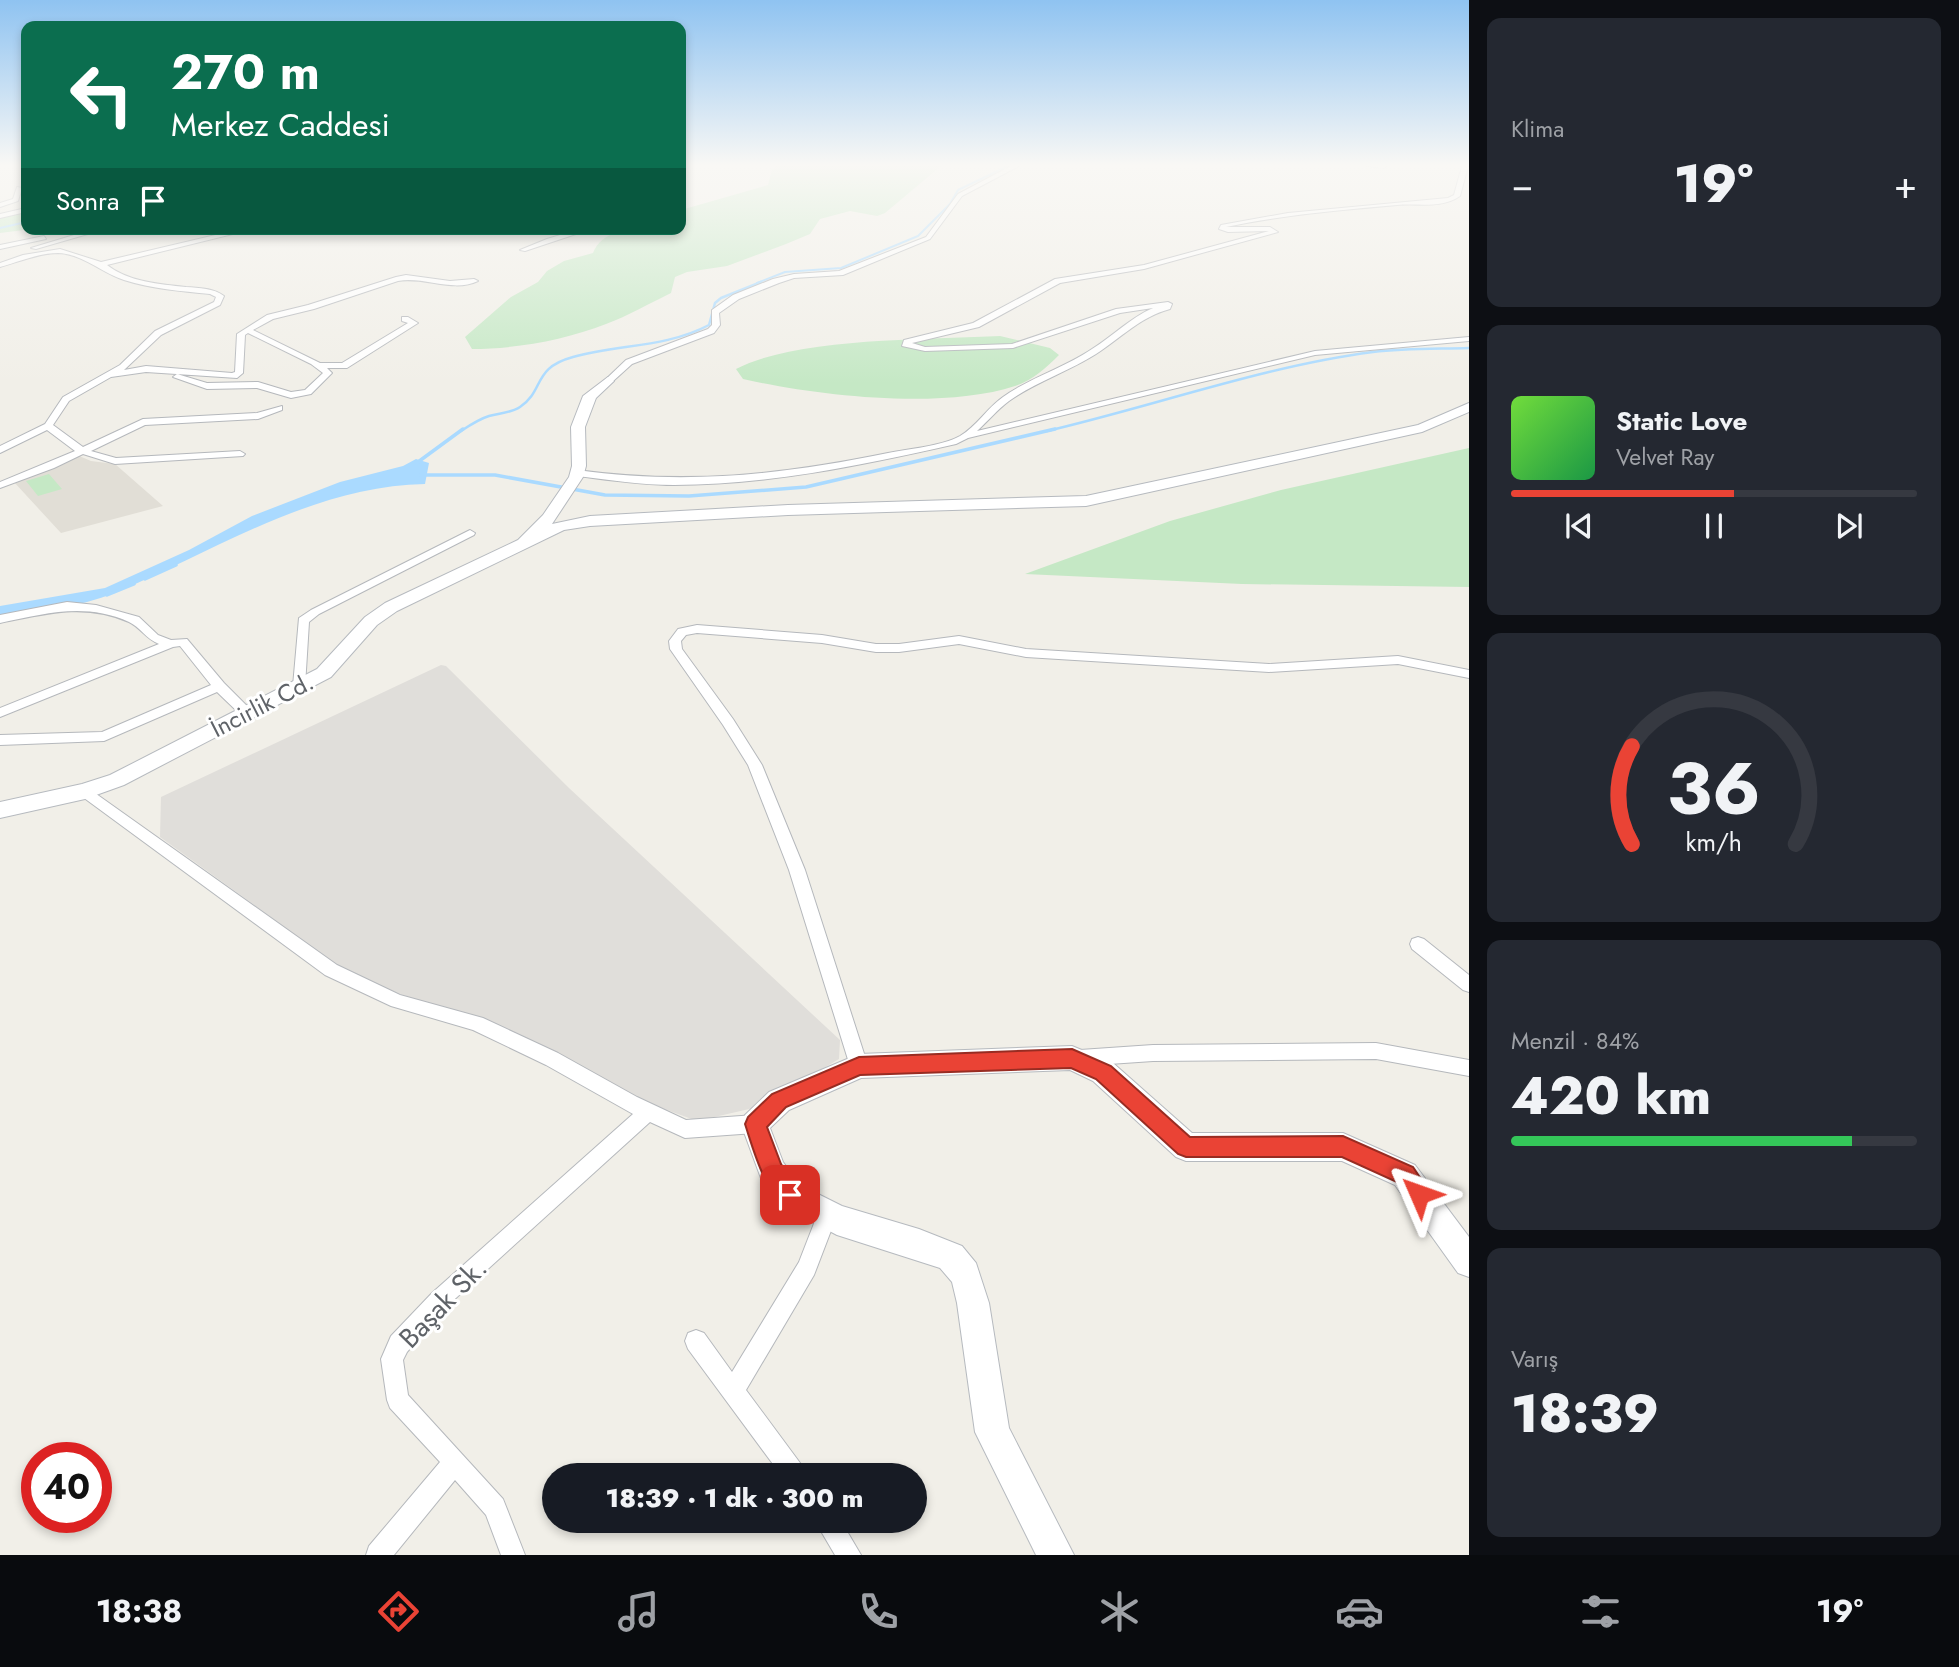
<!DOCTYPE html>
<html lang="tr">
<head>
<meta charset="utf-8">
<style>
	body { margin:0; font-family:Jost,sans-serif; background:#242831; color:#f1f3f6; height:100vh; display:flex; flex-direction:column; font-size:26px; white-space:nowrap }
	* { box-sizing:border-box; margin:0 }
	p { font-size:23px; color:#9ea1a6 }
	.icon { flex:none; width:38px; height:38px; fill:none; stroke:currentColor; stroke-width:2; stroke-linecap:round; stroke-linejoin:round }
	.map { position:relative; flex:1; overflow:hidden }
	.details { display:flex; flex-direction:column; gap:18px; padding:18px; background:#0d0f14; width:490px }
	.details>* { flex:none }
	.guide { position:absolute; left:21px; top:21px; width:665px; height:214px; border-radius:14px; box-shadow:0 4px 10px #0003; background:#0b6e4f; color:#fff; overflow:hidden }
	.speed { position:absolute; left:21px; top:1442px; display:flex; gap:14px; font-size:35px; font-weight:700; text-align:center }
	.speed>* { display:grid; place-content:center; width:91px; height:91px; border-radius:50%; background:#171b24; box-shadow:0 4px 10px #0003; line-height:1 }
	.speed .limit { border:10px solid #d22; background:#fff; color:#111 }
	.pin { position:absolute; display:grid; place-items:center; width:60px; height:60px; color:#fff; margin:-30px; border-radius:14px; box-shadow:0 4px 10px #0006 }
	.me { position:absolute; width:77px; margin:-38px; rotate:313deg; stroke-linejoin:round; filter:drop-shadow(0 0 5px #0008) }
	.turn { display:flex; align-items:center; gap:24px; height:147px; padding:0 35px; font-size:32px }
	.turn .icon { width:91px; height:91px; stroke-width:2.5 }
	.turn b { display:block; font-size:49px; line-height:60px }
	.then { display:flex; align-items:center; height:66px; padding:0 35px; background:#0003; gap:14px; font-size:26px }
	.big { font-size:52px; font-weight:800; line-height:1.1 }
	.details .widget { flex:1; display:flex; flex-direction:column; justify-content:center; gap:10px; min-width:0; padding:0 24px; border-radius:14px; background:#242831 }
	.details .dial { align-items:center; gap:0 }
	.dial svg { height:182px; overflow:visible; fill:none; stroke:#363941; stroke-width:7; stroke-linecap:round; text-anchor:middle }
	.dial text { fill:#f1f3f6; stroke:none }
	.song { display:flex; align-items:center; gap:21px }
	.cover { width:84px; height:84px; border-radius:10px; background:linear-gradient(135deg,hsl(100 70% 55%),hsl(140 70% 35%)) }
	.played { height:7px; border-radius:4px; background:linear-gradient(90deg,#ea4335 55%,#363941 55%) }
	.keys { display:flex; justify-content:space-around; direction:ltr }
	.heat { display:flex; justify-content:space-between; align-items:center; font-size:38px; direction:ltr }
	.charge { height:10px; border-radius:5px; background:linear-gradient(90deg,#34c759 84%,#363941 0) }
	.trip { position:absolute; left:542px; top:1463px; width:385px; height:70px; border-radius:35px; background:#171b24; box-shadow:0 4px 10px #0003; font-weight:800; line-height:70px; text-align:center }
	.dock { display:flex; height:112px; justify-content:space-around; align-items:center; background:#090b0e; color:#9ea1a6 }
	.dock .icon { width:49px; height:49px }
	.dock .selected { color:#ea4335 }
	.dock b { font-size:32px; color:#f1f3f6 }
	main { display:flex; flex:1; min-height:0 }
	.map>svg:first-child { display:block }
	.industrial { fill:#e0deda }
	.education { fill:#e1ded6 }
	.green { fill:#c5e8c5 }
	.water { fill:#aadaff }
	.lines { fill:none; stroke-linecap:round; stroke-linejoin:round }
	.stream-far2 { stroke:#aadaff; stroke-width:2 }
	.stream-far1 { stroke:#aadaff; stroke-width:2.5 }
	.stream { stroke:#aadaff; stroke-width:3.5 }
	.street-casing { stroke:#b5b8bc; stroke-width:2 }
	.secondary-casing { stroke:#b6babf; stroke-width:2 }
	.street { fill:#fff; fill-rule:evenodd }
	.secondary { fill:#fff; fill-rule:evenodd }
	.route { fill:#ea4335; stroke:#982c22; stroke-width:2 }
	.labels { text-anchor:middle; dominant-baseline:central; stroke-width:6; stroke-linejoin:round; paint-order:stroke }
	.street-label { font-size:24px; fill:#5f6368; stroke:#fff }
	.near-street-label { font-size:28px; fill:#5f6368; stroke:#fff }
</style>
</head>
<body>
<main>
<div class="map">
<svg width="1469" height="1555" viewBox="0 0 1469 1555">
	<rect width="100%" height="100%" fill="#f1efe8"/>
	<path class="industrial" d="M441,665l5,1 123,122 271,252 -1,19 -81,48 -61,14 -49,-18 -213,-96 -84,-32 -191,-138 1,-40z"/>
	<path class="education" d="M77,455l14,6 24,3 48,42 -102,27 -47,-51z"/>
	<path class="green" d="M776,166h165l-56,47 -8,3 -27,-5 -30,8 -10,15 -24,10 -59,22 -40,6 -12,5 -4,16c-21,10 -43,23 -65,31 -41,16 -90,25 -134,25l-7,-12 46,-40 27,-15 9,-11 17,-10 29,-8c12,-31 61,-24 88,-24v-19l87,-25 4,-16z
		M26,207v22h6l-32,4v-18z
		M1000,336l50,12 9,7c-12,12 -27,26 -44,31 -73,24 -197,10 -272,-7l-7,-10c62,-32 192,-29 264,-33z
		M1469,448v139l-227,-3 -217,-10 145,-53 111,-31z
		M49,474l13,15 -24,7 -12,-15z"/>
	<path class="water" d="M416,459l13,4 -4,21c-112,2 -210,67 -310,109 -36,14 -78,19 -115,26v-13l105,-18 84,-38 63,-34 88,-34 63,-16z"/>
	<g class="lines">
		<path class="stream-far2" d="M0,228l26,-6
			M757,283l28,-11 56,-4 77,-32 32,-32 8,-14 50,-24"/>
		<path class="stream-far1" d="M461,431c9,-6 18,-12 28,-15 11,-3 22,-3 31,-9 25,-17 12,-39 53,-50 46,-13 92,-9 136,-32l6,-22 6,-5 40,-16
			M1047,431c107,-25 218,-65 326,-79 32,-4 64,-3 96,-4"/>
		<path class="stream" d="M418,462l45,-33
			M421,475h74l110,20 84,1 117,-9 249,-58
			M145,579l31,-14
			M107,595l27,-11"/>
		<g class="street-casing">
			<path id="street" d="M1011,166h8l-57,30 -32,43 -87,36 -49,3 -15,5 -40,16 -20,14 1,12 -6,8 -82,31 -21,19 -7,-2 22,-21 82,-31 4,-4v-15l21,-15 40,-16 21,-5 45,-3 87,-34 32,-43z
				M1366,166h21l-3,2z
				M1462,166h6l-8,30c-18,13 -42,7 -63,9 -57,5 -115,10 -171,22h44l8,5 -134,37 -84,14 -81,44 -67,16 13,4 87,-3 104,-35 52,-7 4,2 -2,5c-30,8 -49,29 -74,45 -28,18 -61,28 -87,47 -12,9 -21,20 -32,30l338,-80 154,-14v4l-154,14 -347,83 -12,6c-93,21 -187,41 -282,41 -33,0 -65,-5 -97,-9l-5,-3 5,-3c110,15 203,5 311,-17 20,-4 54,-7 72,-17 17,-10 27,-28 43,-39 28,-20 61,-29 89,-48 21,-13 38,-31 61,-41l-33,5 -107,35 -88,3 -23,-5 2,-6 69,-17 82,-44 89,-14 125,-34 -41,1 -9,-3 2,-4 67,-12 160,-15 6,-3z
				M17,187l5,1 -4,13 -18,6v-4l13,-4z
				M26,208v4l-26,6v-4z
				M94,229h11l-69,20 -5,-1z
				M241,229h12l-146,36c22,17 52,19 79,22 14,1 27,1 38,9l-4,9 -59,30 -37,35 22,-4 86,7 3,-1 2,-38 30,-19 41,-10 88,-28 10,-2 44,6 24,-2 4,2c-25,12 -54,-5 -80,0l-84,28 -41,10 -20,11 67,33h22l66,-40 -6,-2v-4h6l10,6 -71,45h-20l5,5 -21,21 -20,4 -34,-10 -50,1 -34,-12 4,-3 30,9 51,-1 33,10 14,-2 18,-17 -12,-9 -63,-31 -3,2 -2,38 -6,5 -91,-6 -35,5 -42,24 -16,24 30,22 60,-28 114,-6 25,-7v4l-24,9 -113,6 -54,26 25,7 124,-7 5,3 -2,2 -128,8 -32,-10 -29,14 -54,20v-6l75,-31 -28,-21 -47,23v-7l45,-22 18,-27 57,-32 35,-34 59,-29 2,-5 -6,-3c-29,-3 -58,-5 -86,-14 -22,-7 -41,-26 -66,-27 -19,0 -40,9 -58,14v-4l23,-8 37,-6 41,13z
				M580,229h11l-66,22 -5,-1 27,-11z
				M44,236l2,3 -46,10v-4z
				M470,530l5,3 -1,2 -155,79 -10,8 -4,64 -6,4 -5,-1 -1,-3 6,-68 12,-8z
				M67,602l29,3 43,12 19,18 13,5 16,-1 37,44 30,30 -7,4 -5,-1 -25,-24 -113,49 -104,4v-10l102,-3 109,-47 -31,-39 -7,1 -173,70v-9l159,-64c-13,-5 -19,-17 -30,-22 -45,-20 -84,-8 -129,1v-8z
				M697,625l125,10 54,9h23l60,-8 67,13 243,15 129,-8 71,14v8l-71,-14 -129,8 -243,-15 -67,-13 -60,8h-23l-54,-9 -125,-10 -11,2 -5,6 1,8 51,70 29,46 43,105 63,196 -3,6 -6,2 -6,-2 -3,-6 -61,-196 -41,-105 -25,-40 -53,-76 -1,-8 9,-12z
				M85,786l252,179 63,30 83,23 75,35 79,44 49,23 69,-5 7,3 2,6 -2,6 -7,3 -70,5 -35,-16 -204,185 -39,45 -4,8 5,35 95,104 22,56h-24l-15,-40 -31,-35 -61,75h-28l3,-9 71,-84 -50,-54 -3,-8 -6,-41 10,-23 41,-43 201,-179 -87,-49 -73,-35 -82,-24 -66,-31 -245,-180 -2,-4z
				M1418,937l6,2 45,36v17l-6,-2 -51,-41 -2,-5 2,-5z
				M1376,1043l93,17v16l-93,-17 -223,2 -73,5 -6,-2 -3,-6 3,-6 6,-2 73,-5z
				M827,1205l7,3 3,7 -23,60 -68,115 57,77 4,8h-26l-93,-126 -3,-8 3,-8 8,-3 8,3 28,39 67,-110 21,-54z
				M815,1521h26l20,34h-26z"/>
		</g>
		<g class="secondary-casing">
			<path id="secondary" d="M608,377l6,4 -18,17 -11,29 1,39 -3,11 -31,47 38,-8 198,-11 298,-9 332,-71 51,-22v9l-47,20 -336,74 -298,9 -198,11 -26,4 -167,81 -20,14 -46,52 -207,108 -39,14 -85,19v-16l82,-18 28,-9 207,-106 48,-52 20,-14 133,-63 25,-25 26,-38 3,-11 -1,-39 12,-31z
				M1072,1046l41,17 79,70h151l72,32 54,72v40l-11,-4 -63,-88 -53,-24h-156l-10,-4 -83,-76 -23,-11 -209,8 -72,32 -19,18 13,34 17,23 42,21 77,23 43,17 14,17 13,40 20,125 65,127h-38l-61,-123 -18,-129 -5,-21 -12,-14 -103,-33 -57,-30 -18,-24 -21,-57 4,-9 24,-23 90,-38z"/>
		</g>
		<use href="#street" class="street"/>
		<use href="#secondary" class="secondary"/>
	</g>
	<linearGradient id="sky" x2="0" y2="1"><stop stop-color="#8fc3f1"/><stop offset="0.43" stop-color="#f9f8f5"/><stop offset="1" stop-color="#f9f8f5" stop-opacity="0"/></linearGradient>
	<rect width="1469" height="384" fill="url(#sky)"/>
	<path class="route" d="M1072,1049l39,17 79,71 153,-1 70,31 18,27 -4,7 -8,4 -7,-4 -15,-19 -55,-25h-156l-8,-3 -82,-75 -25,-11 -211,7 -74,32 -19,20 14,37 20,31 -3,8 -8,4c-25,-11 -37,-59 -45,-83l3,-7 24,-23 87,-37z"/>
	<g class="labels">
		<g class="street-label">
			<text transform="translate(262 705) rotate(-27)">İncirlik Cd.</text>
		</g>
		<g class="near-street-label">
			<text transform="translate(443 1303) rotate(-46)">Başak Sk.</text>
		</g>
	</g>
</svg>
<div class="speed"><div class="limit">40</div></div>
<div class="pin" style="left:790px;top:1195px;background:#d93025"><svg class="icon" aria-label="arrive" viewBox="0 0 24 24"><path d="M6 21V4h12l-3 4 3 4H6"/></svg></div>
<svg class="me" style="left:1419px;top:1194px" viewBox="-20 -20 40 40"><path d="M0-17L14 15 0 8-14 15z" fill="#ea4335" stroke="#fff" stroke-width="4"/></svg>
<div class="trip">18:39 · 1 dk · 300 m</div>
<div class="guide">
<div class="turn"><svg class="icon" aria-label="left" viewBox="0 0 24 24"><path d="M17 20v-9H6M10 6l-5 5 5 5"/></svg><div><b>270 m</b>Merkez Caddesi</div></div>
<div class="then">Sonra<svg class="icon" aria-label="arrive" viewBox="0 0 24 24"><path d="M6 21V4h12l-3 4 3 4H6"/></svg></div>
</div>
</div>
<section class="details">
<div class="widget"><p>Klima</p>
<div class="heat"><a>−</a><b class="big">19°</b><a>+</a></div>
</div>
<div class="widget">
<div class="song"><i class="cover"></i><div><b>Static Love</b><p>Velvet Ray</p></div></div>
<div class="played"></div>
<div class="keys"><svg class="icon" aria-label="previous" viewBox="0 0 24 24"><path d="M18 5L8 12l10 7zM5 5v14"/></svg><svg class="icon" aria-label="pause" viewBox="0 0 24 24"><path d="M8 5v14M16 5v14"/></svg><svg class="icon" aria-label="next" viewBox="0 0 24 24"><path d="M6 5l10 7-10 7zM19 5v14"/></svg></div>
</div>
<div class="widget dial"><svg viewBox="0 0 100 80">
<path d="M14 69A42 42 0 1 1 86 69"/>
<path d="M14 69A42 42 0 0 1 14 26" stroke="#ea4335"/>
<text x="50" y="56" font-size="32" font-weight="700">36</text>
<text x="50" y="72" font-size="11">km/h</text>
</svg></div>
<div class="widget"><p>Menzil · 84%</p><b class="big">420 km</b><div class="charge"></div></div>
<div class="widget"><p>Varış</p><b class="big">18:39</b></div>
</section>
</main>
<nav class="dock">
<b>18:38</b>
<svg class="icon selected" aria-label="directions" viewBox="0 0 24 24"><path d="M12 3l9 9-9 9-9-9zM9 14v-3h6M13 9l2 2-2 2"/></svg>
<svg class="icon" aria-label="music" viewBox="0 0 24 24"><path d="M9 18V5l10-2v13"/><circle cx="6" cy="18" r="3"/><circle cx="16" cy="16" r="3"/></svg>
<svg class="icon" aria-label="phone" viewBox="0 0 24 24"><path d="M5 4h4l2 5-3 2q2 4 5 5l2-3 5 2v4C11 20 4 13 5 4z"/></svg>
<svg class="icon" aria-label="climate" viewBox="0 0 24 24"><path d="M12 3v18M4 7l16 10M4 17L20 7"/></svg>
<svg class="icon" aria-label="car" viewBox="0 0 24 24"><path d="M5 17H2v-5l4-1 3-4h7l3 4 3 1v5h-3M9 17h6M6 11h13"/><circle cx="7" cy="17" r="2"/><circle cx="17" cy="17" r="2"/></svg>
<svg class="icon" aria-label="filters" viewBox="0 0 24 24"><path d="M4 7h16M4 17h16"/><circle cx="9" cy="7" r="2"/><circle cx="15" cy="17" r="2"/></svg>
<b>19°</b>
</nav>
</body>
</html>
